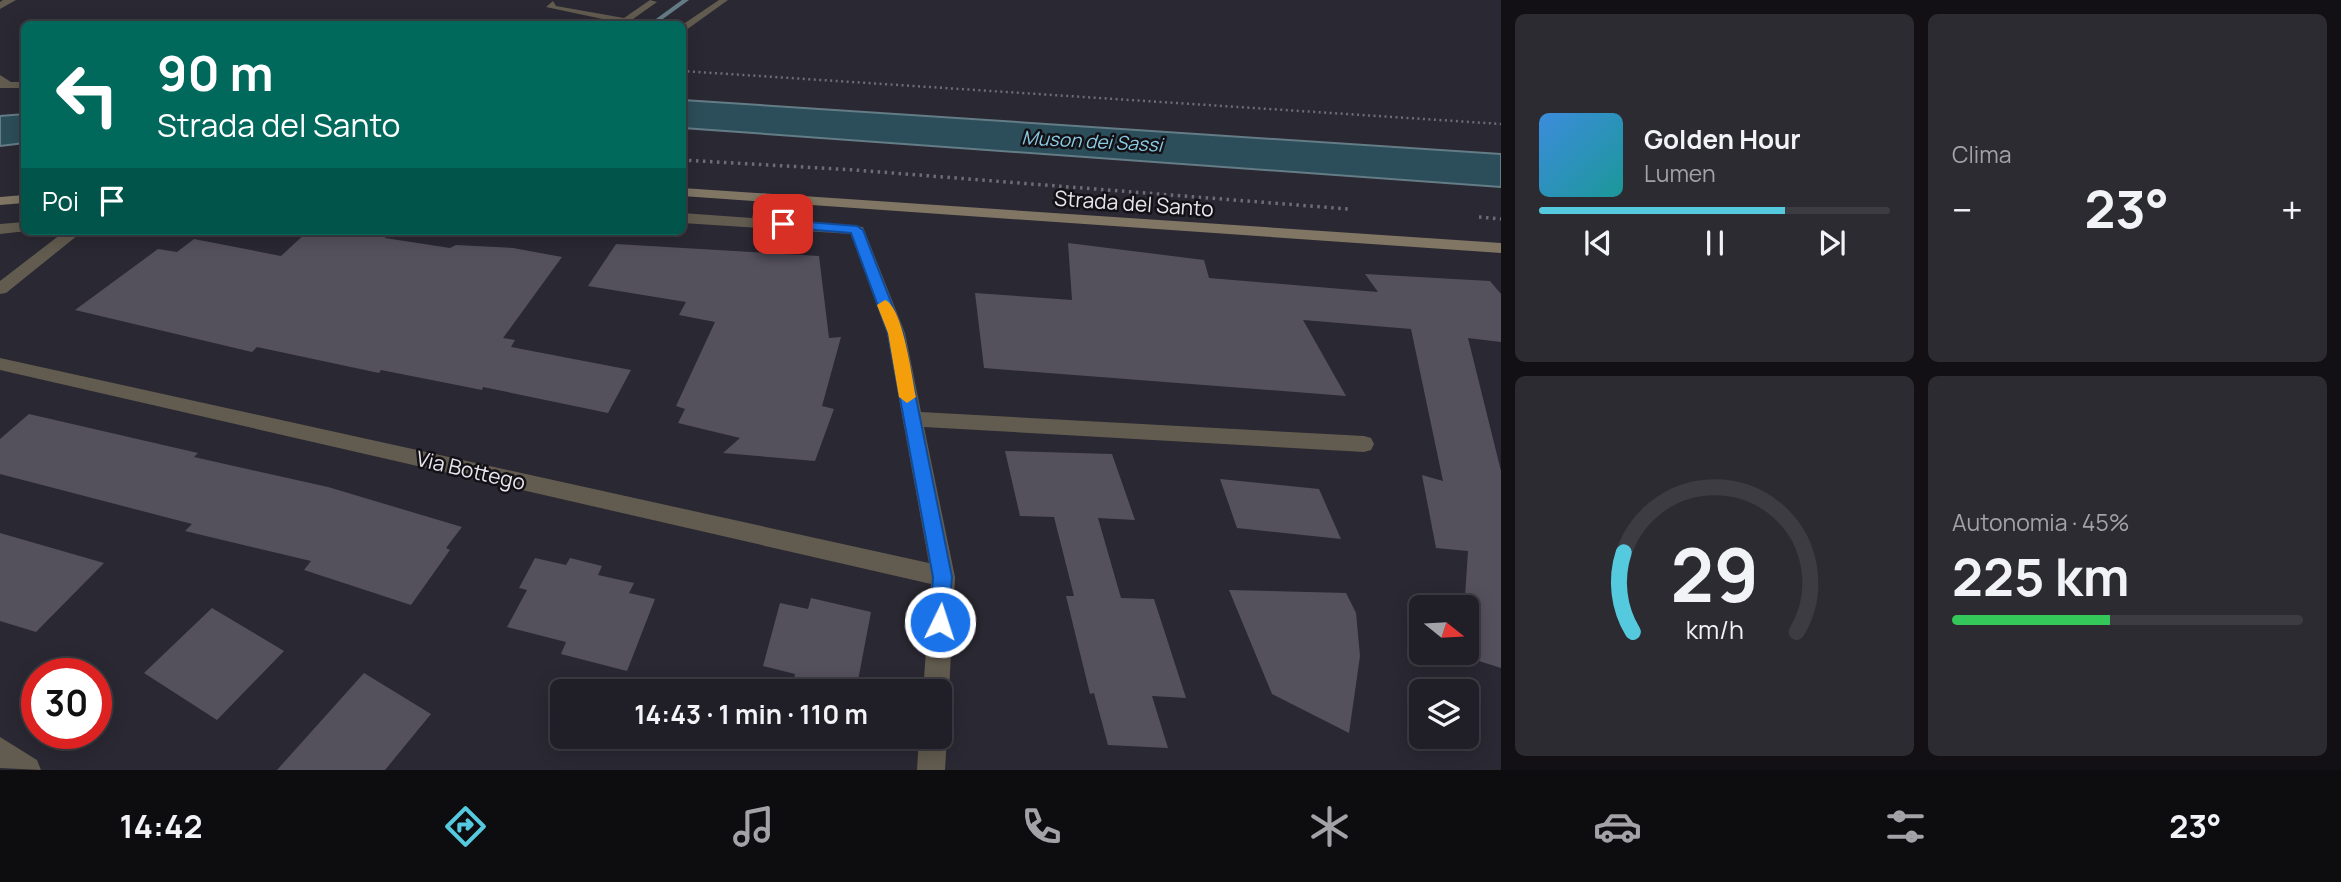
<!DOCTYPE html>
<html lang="it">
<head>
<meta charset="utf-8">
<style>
	body { margin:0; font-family:Manrope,sans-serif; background:#2d2b32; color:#f1f3f6; height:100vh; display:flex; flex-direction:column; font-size:26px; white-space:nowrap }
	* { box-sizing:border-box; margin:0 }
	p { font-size:23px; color:#a2a2a7 }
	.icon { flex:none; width:38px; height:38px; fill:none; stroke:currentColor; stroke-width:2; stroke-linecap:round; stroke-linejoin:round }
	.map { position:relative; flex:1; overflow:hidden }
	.panel { display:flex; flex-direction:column; gap:14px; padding:14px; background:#121015; width:840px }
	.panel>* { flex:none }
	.top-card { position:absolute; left:21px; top:21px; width:665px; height:214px; border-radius:10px; box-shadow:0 4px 18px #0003,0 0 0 2px #3d3c43; background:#00695c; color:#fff; overflow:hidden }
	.needle { width:46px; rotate:108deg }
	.controls { position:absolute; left:1409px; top:595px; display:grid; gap:14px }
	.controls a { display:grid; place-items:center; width:70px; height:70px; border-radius:10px; background:#201e26; box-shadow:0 4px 18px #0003,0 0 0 2px #3d3c43; font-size:35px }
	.speed { position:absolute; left:21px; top:658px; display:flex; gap:14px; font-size:35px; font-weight:700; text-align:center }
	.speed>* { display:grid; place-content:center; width:91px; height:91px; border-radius:50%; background:#201e26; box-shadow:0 4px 18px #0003,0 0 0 2px #3d3c43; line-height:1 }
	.speed .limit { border:10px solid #d22; background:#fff; color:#111 }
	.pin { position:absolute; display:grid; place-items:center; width:60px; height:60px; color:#fff; margin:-30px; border-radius:14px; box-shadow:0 4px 10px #0006 }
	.me { position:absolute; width:77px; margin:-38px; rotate:4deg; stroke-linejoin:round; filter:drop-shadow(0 0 5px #0008) }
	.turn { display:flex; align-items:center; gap:24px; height:147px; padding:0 21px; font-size:32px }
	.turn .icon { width:91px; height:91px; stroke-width:2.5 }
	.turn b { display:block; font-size:49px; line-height:60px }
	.then { display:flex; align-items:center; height:66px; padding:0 21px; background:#0003; gap:14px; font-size:26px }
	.big { font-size:52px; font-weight:700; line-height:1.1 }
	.panel .widget { flex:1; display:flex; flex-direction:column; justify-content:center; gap:10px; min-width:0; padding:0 24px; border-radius:10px; background:#2d2b32 }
	.panel .dial { align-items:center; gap:0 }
	.dial svg { height:182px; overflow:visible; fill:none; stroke:#3d3c43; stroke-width:7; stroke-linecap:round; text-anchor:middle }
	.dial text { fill:#f1f3f6; stroke:none }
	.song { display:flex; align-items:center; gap:21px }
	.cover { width:84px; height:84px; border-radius:10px; background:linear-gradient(135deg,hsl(210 70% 55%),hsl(180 70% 35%)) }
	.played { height:7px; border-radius:4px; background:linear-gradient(90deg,#55cadf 70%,#3d3c43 70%) }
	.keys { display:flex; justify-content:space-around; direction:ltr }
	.heat { display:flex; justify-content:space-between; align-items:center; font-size:38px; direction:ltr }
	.charge { height:10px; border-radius:5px; background:linear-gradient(90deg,#34c759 45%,#3d3c43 0) }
	.panel .tiles { flex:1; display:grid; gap:14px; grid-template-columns:repeat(2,1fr) }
	.trip { position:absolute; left:550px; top:679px; width:402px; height:70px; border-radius:10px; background:#201e26; box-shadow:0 4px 18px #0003,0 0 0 2px #3d3c43; font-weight:700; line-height:70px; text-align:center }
	.tabs { display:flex; height:112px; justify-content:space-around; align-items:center; background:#0d0c0f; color:#a2a2a7 }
	.tabs .icon { width:49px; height:49px }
	.tabs .selected { color:#55cadf }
	.tabs b { font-size:32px; color:#f1f3f6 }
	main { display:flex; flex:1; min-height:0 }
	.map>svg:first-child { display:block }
	.water { fill:#2c4e5a; stroke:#647c86; stroke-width:2 }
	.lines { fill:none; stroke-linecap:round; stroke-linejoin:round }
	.stream { fill:#647c86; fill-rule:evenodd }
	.building { fill:#54515d }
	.path-far1 { stroke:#6e6c75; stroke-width:2.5; stroke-dasharray:2 3.5; stroke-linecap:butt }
	.path { stroke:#6e6c75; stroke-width:3.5; stroke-dasharray:2.5 4.5; stroke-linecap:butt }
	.service { fill:#625b4f; fill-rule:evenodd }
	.minor { fill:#625b4f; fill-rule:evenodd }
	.secondary { fill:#817664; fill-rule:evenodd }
	.route { fill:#1a73e8; stroke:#114b97; stroke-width:2 }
	.slow { fill:#f59e0b }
	.labels { text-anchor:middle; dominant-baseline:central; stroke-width:5; stroke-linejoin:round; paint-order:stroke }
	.far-water-label { font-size:19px; font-style:italic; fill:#8acbe3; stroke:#131116 }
	.street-label { font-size:21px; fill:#e8e6ed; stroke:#131116 }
</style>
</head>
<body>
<main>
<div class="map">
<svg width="1501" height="770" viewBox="0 0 1501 770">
	<rect width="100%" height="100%" fill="#2a2832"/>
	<path class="water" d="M683,100l818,54v33l-818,-59z
		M24,114v29l-24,3v-30z"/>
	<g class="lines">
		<path class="stream" d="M682,0h7l-33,24h-7z"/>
	</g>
	<path class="building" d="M308,231h79l-2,7 65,10 6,-3 57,3 49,9 -59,81 12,2 -4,7 120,23 -23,43 -125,-26 -1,3 -101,-20 -2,3 -122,-26 -5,5 -177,-42 83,-61 19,3 17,-13 87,17z
		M1068,243l136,17 5,18 169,14 -13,-18 125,7 11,13v48l-33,-4 33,133v197l-41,-13 6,-2v-46h-15l-2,-11 16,1 3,-46 -32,-3 -14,-73 21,6 -32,-152 -108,-9 43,76 -362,-28 -9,-75 97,7z
		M616,244l203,12 10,82 12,-1 -19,69 12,3 -19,52 -92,-8 17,-15 -62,-15 7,-14 -9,-3 39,-84 -36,-7 7,-13 -98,-16z
		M29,414l169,39 -4,4 134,30 134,40 -16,21 4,2 -39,55 -107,-35 7,-9 -126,-30 7,-7 -192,-50v-35z
		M1005,451l107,3 23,66 -37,-2 23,80 33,1 32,99 -34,-2 16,52 -60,-3 -14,-52 -4,1 -24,-98h8l-20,-79 -34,-1z
		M1220,479l99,10 22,50 -104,-11z
		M0,533l104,30 -68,69 -36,-11z
		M535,558l31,7 4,-7 32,8 -4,9 36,8 -5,10 26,6 -28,72 -66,-17 5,-12 -59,-15 20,-37 -8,-2z
		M1229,590l117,3 10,20 4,43 -11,77 -77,-39z
		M811,598l60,14 -15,79h-39l-24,-6 2,-11 -32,-8 17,-63 28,6z
		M212,608l72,43 -67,69 -73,-47z
		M364,673l67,41 -46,56h-108z"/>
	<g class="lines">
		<path class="path-far1" d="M682,71l819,53"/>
		<path class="path" d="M682,160l173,10 493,39
			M1479,217l22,2"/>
		<path class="service" d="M650,0l7,2 -31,22 -80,-17 7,-6 3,5 68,12z
			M719,0h9l-46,33v-8z
			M0,82h24v6h-24z"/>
		<path class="minor" d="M3,0h13l-16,9v-7z
			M0,75l11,7v6l-11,-3z
			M764,193l7,4 -4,22 96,8 42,106 16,79 443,24 7,2 3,6 -3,6 -7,2 -440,-25 31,150 -6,114 -4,9 -5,2v-11h-17l8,-107 -931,-214v-12l929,205 -42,-230 -36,-99 -169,-11v-10l70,5 5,-21z
			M24,222l3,9 -27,3v-10z
			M65,231h18l-77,62 -6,1v-13z
			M940,726l7,11 -2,33h-28l2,-33h21z
			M0,737l37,23 4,10 -41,-2z"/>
		<path class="secondary" d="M682,188l819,55v10l-819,-57z
			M24,195v8l-24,2v-8z"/>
	</g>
	<path class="route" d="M783,220l74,6 6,4 40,103 49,244 -5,52 -7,3 -7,-3 -3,-7 3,-45 -45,-244 -37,-100 -72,-6v-6z"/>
	<path class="slow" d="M885,300c18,7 27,78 31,97l-9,6 -8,-6 -11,-64 -11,-28z"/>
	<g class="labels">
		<g class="far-water-label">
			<text transform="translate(1092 141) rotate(3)">Muson dei Sassi</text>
		</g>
		<g class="street-label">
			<text transform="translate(1134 203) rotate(4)">Strada del Santo</text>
			<text transform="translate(471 470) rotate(13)">Via Bottego</text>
		</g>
	</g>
</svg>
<div class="controls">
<a><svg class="needle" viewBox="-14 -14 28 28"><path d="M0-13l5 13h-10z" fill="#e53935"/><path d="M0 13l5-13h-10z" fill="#a2a2a7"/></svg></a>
<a><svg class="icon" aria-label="layers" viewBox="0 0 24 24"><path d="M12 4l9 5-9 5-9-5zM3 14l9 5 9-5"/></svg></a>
</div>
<div class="speed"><div class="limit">30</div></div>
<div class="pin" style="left:783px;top:224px;background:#d93025"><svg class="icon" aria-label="arrive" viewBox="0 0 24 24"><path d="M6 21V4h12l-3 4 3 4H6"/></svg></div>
<svg class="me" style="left:940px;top:622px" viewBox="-20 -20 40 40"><circle r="17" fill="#1a73e8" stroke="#fff" stroke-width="3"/><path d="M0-11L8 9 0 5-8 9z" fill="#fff"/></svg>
<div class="trip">14:43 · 1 min · 110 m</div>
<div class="top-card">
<div class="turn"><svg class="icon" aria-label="left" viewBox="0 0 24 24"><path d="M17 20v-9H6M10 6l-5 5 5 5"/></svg><div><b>90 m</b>Strada del Santo</div></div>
<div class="then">Poi<svg class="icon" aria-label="arrive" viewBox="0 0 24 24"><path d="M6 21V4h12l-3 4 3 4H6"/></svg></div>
</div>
</div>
<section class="panel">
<div class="tiles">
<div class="widget">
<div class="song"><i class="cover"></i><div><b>Golden Hour</b><p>Lumen</p></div></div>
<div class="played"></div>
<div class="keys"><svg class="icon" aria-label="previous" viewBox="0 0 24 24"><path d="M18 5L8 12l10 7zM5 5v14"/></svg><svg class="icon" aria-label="pause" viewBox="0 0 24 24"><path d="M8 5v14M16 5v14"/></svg><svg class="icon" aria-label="next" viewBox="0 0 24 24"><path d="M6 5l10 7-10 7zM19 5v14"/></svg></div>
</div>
<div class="widget"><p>Clima</p>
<div class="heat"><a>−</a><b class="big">23°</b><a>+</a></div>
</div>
<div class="widget dial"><svg viewBox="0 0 100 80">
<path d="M14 69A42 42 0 1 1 86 69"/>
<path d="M14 69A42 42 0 0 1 10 34" stroke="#55cadf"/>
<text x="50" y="56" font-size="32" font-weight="700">29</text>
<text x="50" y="72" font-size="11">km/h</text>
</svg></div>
<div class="widget"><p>Autonomia · 45%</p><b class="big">225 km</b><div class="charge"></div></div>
</div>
</section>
</main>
<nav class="tabs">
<b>14:42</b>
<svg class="icon selected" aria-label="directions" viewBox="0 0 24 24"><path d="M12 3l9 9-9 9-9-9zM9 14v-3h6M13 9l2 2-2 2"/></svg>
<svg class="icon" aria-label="music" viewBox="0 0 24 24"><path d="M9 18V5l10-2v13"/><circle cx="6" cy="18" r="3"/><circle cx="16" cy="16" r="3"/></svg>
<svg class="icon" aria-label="phone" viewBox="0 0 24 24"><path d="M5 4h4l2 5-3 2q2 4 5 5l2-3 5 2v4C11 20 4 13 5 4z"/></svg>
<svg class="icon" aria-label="climate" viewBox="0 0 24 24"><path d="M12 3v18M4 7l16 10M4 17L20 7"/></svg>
<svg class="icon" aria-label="car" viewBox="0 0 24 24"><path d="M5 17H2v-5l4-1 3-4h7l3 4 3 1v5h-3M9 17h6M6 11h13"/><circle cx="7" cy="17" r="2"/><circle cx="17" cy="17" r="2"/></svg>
<svg class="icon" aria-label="filters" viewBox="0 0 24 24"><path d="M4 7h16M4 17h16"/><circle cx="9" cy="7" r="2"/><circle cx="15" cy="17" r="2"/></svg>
<b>23°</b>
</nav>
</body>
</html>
